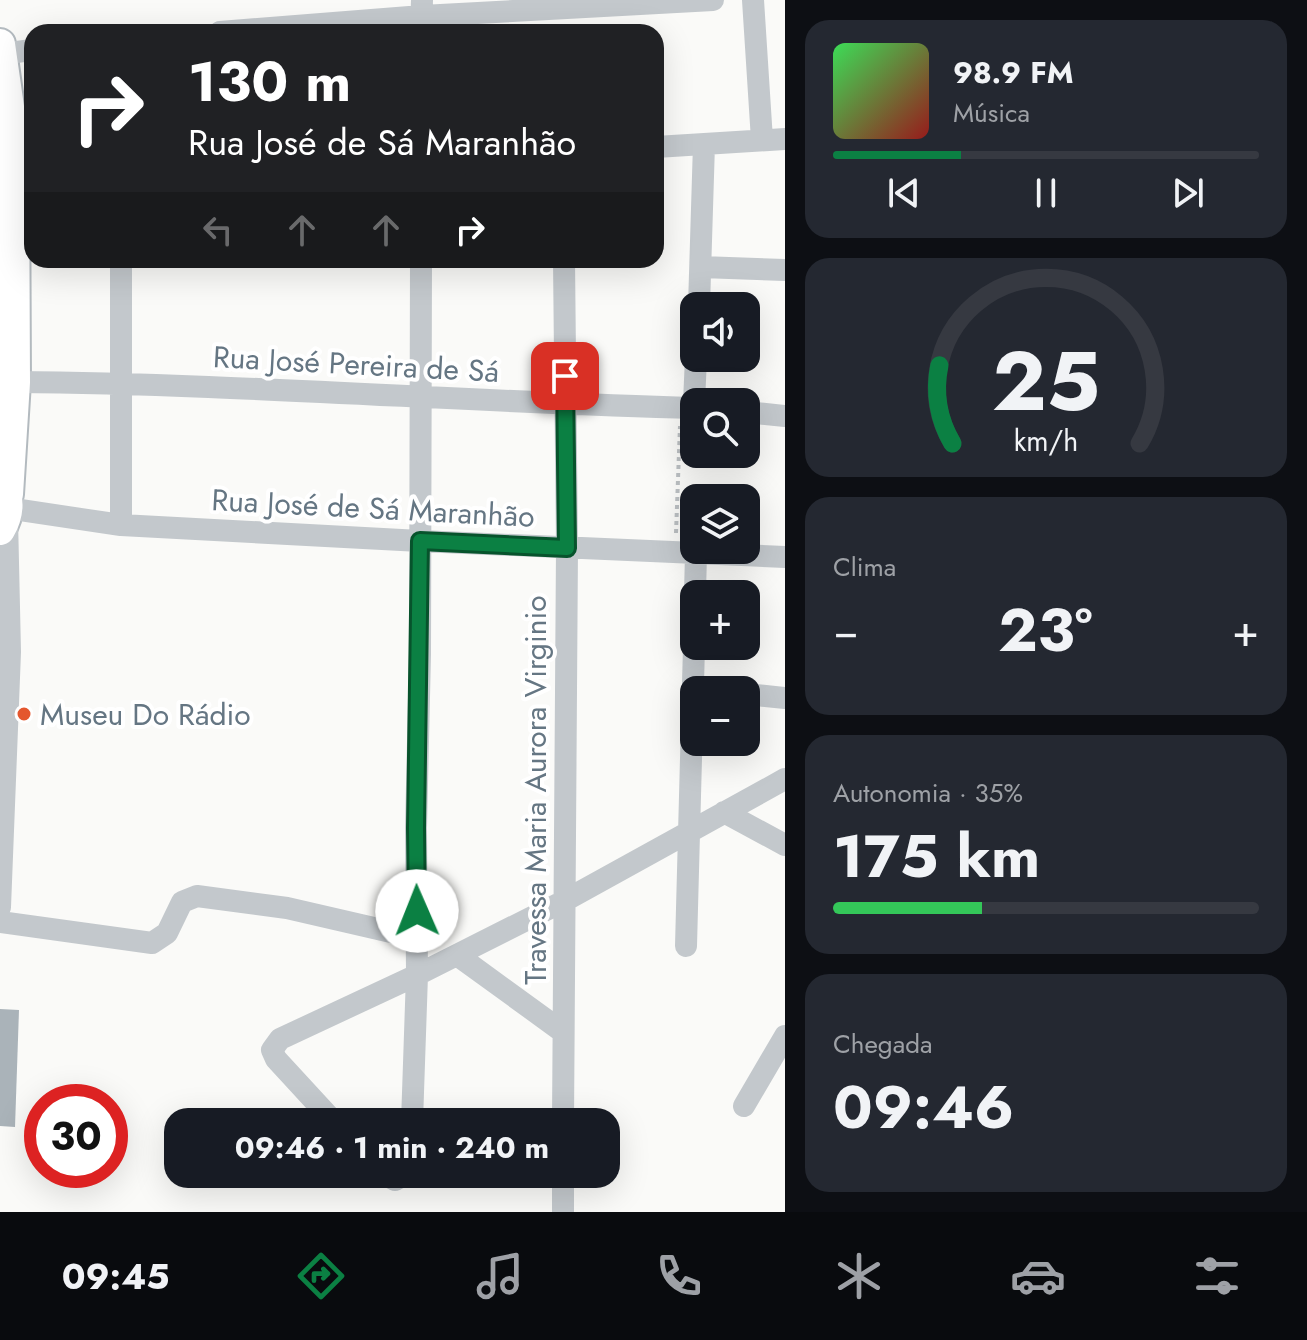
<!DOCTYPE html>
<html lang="pt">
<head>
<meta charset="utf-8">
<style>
	body { margin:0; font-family:Jost,sans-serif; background:#242831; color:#f1f3f6; height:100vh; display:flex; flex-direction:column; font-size:30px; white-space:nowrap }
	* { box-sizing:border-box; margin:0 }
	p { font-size:26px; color:#9ea1a6 }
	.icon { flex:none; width:44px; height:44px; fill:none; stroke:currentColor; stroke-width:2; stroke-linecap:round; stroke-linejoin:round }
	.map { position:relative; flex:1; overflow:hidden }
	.details { display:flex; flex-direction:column; gap:20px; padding:20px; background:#0d0f14; width:522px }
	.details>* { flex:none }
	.guide { position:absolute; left:24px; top:24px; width:640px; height:244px; border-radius:24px; box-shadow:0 8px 32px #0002; background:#202124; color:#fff; overflow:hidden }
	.tools { position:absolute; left:680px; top:292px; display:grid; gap:16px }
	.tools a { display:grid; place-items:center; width:80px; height:80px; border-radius:16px; background:#171b24; box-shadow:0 8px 32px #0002; font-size:40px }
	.speed { position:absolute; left:24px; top:1084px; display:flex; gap:16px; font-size:40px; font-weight:700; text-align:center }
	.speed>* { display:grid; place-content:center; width:104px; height:104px; border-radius:50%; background:#171b24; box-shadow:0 8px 32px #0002; line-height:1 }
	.speed .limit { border:12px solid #d22; background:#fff; color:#111 }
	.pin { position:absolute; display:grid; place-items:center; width:68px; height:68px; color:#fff; margin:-34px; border-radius:16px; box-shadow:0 4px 12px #0006 }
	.me { position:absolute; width:88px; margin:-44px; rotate:359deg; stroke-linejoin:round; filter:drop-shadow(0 0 6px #0008) }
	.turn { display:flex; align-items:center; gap:28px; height:168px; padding:0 32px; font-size:36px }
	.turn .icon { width:104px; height:104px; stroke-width:2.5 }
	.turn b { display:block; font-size:56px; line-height:68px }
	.lanes { display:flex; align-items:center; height:76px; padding:0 32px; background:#0003; justify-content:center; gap:40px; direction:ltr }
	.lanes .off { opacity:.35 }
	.big { font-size:60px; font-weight:700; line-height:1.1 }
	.details .card { flex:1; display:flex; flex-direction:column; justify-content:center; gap:12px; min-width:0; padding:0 28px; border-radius:24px; background:#242831 }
	.details .dial { align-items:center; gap:0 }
	.dial svg { height:208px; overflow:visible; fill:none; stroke:#363941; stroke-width:7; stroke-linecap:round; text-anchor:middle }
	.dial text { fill:#f1f3f6; stroke:none }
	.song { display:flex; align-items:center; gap:24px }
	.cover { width:96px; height:96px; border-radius:12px; background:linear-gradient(135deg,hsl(130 70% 55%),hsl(0 70% 35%)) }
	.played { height:8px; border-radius:4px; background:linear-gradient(90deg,#0b8043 30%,#363941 30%) }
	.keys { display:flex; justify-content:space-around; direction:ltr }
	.heat { display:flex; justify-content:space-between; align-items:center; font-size:44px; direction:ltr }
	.charge { height:12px; border-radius:6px; background:linear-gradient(90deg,#34c759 35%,#363941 0) }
	.trip { position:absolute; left:164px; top:1108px; width:456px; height:80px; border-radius:24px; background:#171b24; box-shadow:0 8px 32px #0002; font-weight:700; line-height:80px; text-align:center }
	.tabs { display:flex; height:128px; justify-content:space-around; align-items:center; background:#090b0e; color:#9ea1a6 }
	.tabs .icon { width:56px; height:56px }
	.tabs .active { color:#0b8043 }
	.tabs b { font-size:36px; color:#f1f3f6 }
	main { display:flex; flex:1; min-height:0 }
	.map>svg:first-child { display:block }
	.building { fill:#aab3b9 }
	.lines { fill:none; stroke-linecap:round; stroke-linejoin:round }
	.secondary-casing { stroke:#b3babf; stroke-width:34 }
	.path { stroke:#bbbfc2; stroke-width:4; stroke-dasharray:4 4; stroke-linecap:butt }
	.street { stroke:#c3c8cc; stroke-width:22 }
	.secondary { stroke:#fff; stroke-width:30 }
	.route-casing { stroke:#07532c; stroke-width:20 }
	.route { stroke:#0b8043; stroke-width:14 }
	.poi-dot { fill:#e4572e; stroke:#fff; stroke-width:3 }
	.labels { text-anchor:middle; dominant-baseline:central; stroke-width:8; stroke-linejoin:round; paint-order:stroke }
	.street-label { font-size:30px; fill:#657683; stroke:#fff }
	.poi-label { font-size:30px; fill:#657683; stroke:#fff; text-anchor:start }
</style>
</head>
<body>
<main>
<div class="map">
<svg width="785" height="1212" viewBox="0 0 785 1212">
	<rect width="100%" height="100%" fill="#fafaf8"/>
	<path class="building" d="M0,1009l19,1 -4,117 -15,-1z"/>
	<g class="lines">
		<g class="secondary-casing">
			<path id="secondary" d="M0,44l11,77 3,43 1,218 -7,112
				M0,480c10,17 10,33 0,50"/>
		</g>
		<path class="path" d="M676,533l4,-107"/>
		<path class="street" d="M753,0l9,140
			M220,32l202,-16 291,-16
			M421,32l1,-32
			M0,54l32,-4
			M656,147l129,-8
			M701,267l84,3
			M699,306l5,-162
			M15,382c226,2 452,20 679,26
			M694,402l2,-44
			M746,412l39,4
			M7,508l114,17 299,16 365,16
			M121,525v-265
			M695,594l1,-41
			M746,694l39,4
			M724,812l61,33
			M0,907l10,-255 -3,-134
			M0,922l152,21 15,-10 15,-31 15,-6 90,12 130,30
			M686,946l8,-300
			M457,955l106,77
			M744,1106l41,-70
			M334,1122l-58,-63 -4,-9 8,-11 137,-64 147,-74 221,-122
			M412,1122l5,-147 -1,-147 4,-174 1,-394
			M563,1122l4,-574 -3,-288
			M384,1174l11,6 11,-6
			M563,1174v38"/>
		<use href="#secondary" class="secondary"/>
	</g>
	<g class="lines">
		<g class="route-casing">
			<path id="route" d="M417,911l-1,-83 4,-287 147,7 -2,-172"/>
		</g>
		<use href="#route" class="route"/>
	</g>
	<circle class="poi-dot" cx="24" cy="714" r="8"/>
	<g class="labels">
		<g class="street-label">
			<text transform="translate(356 364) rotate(3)">Rua José Pereira de Sá</text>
			<text transform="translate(373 508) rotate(3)">Rua José de Sá Maranhão</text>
			<text transform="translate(535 790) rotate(-90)">Travessa Maria Aurora Virginio</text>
		</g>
		<g class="poi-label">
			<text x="40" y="714">Museu Do Rádio</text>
		</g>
	</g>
</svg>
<div class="tools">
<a><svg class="icon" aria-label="sound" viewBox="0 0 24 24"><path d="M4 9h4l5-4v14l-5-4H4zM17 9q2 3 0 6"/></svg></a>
<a><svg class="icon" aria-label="search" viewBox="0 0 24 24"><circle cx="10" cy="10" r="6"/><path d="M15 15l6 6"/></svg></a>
<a><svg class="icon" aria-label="layers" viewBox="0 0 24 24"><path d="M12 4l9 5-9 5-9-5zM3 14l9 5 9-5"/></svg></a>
<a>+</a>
<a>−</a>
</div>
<div class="speed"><div class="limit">30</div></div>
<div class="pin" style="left:565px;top:376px;background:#d93025"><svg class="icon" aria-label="arrive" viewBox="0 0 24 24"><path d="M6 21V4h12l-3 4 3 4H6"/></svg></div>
<svg class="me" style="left:417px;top:911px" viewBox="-20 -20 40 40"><circle r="19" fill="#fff"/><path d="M0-13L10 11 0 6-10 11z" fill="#0b8043"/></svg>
<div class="trip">09:46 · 1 min · 240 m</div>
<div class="guide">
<div class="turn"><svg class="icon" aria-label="right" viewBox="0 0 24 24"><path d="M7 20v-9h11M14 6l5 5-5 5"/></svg><div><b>130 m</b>Rua José de Sá Maranhão</div></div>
<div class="lanes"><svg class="icon off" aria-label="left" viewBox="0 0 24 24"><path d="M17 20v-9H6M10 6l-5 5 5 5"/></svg><svg class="icon off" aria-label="ahead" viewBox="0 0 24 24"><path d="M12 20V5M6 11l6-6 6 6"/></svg><svg class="icon off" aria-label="ahead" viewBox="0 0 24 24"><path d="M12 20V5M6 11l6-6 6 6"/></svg><svg class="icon" aria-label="right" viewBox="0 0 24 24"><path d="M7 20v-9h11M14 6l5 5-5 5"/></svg></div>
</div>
</div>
<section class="details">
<div class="card">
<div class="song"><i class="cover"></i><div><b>98.9 FM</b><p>Música</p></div></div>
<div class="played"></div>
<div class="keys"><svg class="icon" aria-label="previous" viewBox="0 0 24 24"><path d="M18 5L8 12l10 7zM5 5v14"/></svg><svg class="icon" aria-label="pause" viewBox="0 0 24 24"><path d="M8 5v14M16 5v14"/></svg><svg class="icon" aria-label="next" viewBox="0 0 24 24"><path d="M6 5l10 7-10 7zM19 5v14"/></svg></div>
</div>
<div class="card dial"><svg viewBox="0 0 100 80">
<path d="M14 69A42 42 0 1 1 86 69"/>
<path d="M14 69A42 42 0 0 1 9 39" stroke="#0b8043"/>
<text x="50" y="56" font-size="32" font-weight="700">25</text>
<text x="50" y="72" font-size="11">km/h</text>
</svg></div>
<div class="card"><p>Clima</p>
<div class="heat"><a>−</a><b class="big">23°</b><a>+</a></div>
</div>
<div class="card"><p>Autonomia · 35%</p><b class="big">175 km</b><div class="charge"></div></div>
<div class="card"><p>Chegada</p><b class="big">09:46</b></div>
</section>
</main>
<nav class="tabs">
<b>09:45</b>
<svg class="icon active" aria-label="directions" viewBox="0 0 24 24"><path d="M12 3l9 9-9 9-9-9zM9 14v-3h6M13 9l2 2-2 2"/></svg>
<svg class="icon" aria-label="music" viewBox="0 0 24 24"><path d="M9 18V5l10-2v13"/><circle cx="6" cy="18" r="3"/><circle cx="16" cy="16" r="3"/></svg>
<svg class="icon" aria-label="phone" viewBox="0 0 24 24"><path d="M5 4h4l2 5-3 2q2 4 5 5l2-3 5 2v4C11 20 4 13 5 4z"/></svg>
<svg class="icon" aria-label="climate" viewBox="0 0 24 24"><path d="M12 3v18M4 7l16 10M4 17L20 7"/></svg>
<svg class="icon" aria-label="car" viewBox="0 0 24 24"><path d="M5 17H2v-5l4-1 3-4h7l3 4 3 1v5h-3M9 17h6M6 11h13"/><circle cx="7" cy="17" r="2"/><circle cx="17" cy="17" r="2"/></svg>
<svg class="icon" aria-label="filters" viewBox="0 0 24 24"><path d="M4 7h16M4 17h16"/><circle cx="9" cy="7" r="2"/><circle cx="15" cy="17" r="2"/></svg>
</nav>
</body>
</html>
